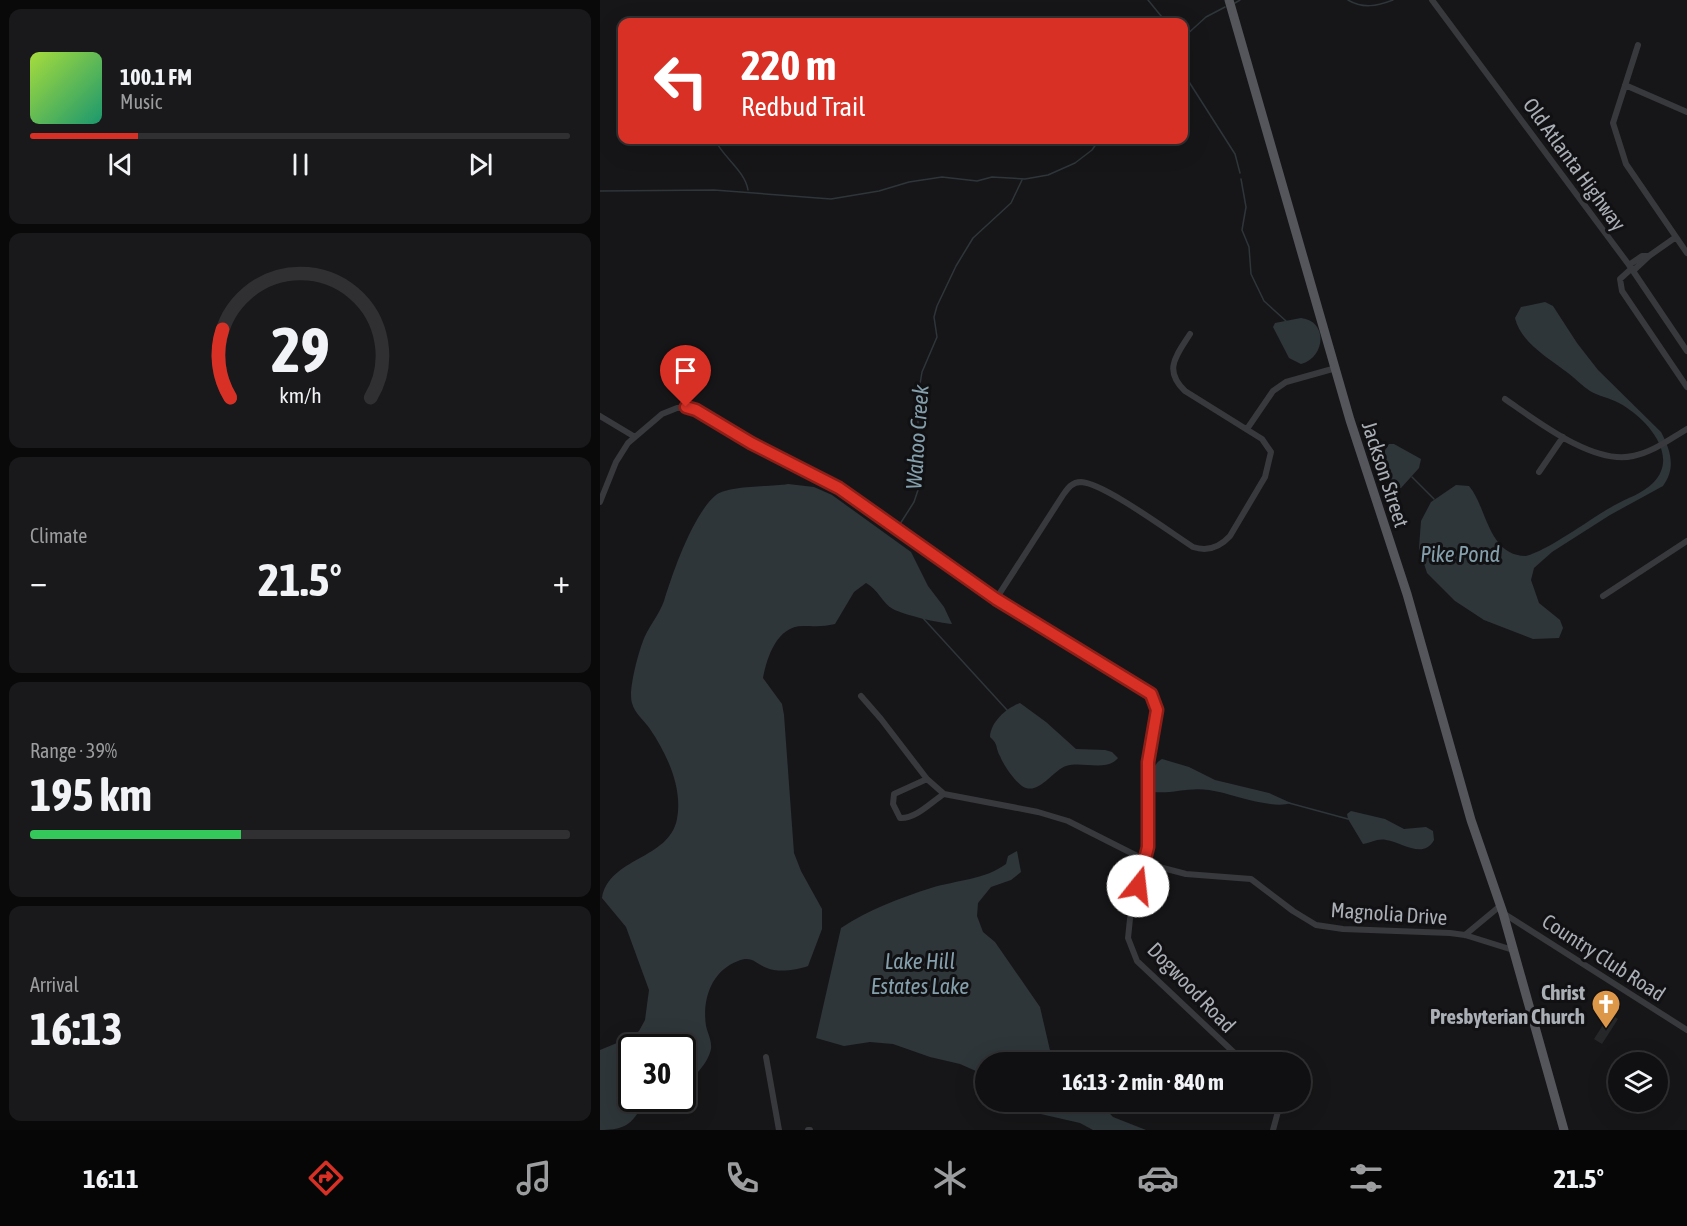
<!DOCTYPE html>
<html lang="en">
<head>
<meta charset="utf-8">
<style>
	body { margin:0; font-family:"Asap Condensed",sans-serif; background:#19191b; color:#f1f3f6; height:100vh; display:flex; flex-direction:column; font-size:22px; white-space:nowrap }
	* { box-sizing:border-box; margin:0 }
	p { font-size:20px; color:#9c9d9f }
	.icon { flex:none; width:33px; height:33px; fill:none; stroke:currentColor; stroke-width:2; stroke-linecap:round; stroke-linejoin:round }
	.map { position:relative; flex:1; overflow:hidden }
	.details { display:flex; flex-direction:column; gap:9px; padding:9px; background:#09090a; width:600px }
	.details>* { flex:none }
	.banner { position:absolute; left:18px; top:18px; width:570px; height:126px; border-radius:12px; box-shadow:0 6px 24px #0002,0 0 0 2px #303032; background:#d93025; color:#fff; overflow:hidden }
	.tools { position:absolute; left:1008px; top:1052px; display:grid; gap:12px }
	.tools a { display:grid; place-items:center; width:60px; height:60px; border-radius:50%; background:#101012; box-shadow:0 6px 24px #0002,0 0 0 2px #303032; font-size:30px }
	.speed { position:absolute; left:18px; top:1034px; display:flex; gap:12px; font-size:30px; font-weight:700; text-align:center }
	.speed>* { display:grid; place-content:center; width:78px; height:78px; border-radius:50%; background:#101012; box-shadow:0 6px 24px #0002,0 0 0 2px #303032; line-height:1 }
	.speed .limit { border:3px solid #111; border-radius:9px; background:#fff; color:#111 }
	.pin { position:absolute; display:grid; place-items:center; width:51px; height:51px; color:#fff; margin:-62px -26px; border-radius:50% 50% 50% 0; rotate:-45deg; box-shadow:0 0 6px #0007 }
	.pin .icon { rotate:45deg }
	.me { position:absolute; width:66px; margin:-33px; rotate:16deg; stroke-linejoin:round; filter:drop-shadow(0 0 4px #0008) }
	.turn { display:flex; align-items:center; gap:21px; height:126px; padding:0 24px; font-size:27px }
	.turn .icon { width:78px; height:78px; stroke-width:2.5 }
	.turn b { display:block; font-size:42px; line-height:51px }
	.big { font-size:45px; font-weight:700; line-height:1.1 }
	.details .widget { flex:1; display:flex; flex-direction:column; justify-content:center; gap:9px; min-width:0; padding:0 21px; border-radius:12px; background:#19191b }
	.details .dial { align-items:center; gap:0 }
	.dial svg { height:156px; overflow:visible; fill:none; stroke:#303032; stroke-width:7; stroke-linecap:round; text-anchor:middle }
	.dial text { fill:#f1f3f6; stroke:none }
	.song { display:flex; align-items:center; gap:18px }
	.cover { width:72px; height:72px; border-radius:9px; background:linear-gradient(135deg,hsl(80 70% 55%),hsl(160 70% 35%)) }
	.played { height:6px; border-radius:3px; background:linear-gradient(90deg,#d93025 20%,#303032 20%) }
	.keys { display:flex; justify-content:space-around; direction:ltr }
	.heat { display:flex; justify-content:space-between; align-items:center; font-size:33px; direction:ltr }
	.charge { height:9px; border-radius:4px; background:linear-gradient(90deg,#34c759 39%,#303032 0) }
	.trip { position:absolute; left:375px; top:1052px; width:336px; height:60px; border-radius:30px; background:#101012; box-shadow:0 6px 24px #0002,0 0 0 2px #303032; font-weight:700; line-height:60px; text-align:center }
	.menu { display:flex; height:96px; justify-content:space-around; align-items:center; background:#060607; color:#9c9d9f }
	.menu .icon { width:42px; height:42px }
	.menu .on { color:#d93025 }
	.menu b { font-size:27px; color:#f1f3f6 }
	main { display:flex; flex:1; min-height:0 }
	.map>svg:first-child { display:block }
	.water { fill:#2e363a }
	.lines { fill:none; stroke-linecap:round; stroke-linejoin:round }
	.stream { stroke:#2e363a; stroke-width:1.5 }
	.building { fill:#262729 }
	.minor { stroke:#38393c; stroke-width:6 }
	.primary { stroke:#54565b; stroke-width:9 }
	.route-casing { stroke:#8d1f18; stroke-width:15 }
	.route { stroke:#d93025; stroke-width:10 }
	.labels { text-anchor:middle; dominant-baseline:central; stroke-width:6; stroke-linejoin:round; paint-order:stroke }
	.street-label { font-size:21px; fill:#aaafb6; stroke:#111113 }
	.poi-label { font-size:21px; font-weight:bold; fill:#aaafb6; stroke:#111113; text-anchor:end }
	.water-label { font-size:22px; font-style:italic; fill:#85a0ad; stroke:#111113 }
</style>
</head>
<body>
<main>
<section class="details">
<div class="widget">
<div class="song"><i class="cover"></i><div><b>100.1 FM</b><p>Music</p></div></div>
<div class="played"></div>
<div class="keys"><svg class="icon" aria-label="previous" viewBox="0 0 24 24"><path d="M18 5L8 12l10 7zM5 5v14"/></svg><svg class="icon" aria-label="pause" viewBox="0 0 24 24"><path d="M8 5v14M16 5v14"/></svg><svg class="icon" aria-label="next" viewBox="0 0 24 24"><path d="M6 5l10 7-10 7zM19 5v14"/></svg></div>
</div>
<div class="widget dial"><svg viewBox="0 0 100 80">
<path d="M14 69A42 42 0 1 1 86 69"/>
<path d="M14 69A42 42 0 0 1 10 34" stroke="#d93025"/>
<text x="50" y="56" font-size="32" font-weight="700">29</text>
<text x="50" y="72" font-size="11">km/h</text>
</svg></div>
<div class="widget"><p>Climate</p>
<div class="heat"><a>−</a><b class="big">21.5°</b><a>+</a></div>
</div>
<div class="widget"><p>Range · 39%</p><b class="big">195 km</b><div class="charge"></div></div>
<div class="widget"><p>Arrival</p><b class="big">16:13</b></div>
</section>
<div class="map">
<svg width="1087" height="1130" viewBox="0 0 1087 1130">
	<rect width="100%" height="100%" fill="#161618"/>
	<path class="water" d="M945,302l8,4 24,37 21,27 63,62c10,19 15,36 2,54l-53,29 -58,37 -18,16 -3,12 8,23 21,17 3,8 -4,10 -26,1 -49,-19 -29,-19 -28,-28 -8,-25 2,-27 10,-19 25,-17 13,1c18,21 19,70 57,70 23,-6 64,-37 87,-50 14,-8 29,-12 40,-23 28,-28 -8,-66 -34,-80 -9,-5 -21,-7 -29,-12 -8,-5 -15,-13 -22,-18 -19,-15 -47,-30 -53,-55l6,-11z
		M701,318c28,3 24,40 0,46l-12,-6 -16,-31 2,-4z
		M789,444h5l27,15 -2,9 -18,20 -4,1c-10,-9 -12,-22 -15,-34z
		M188,484l26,3 18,8 79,57 17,34 16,21 8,17c-13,-1 -48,-9 -59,-15 -10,-5 -15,-20 -27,-26l-12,9 -19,32c-12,3 -20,2 -32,2 -26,0 -36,31 -40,52l19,26 2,11 10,138 7,18 21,38v20l-14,37c-11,4 -30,7 -41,2 -11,-4 -15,-13 -29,-7 -27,10 -36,39 -32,65 2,8 6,15 5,23 -3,14 -16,28 -28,35l-1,-37h-50v51h25c-29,13 -15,32 -57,32v-80l29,-12 10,-7 6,-11 4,-30 -23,-63 -24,-29c7,-41 67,-38 75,-79 6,-31 -10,-65 -27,-90 -6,-9 -15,-15 -18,-26 -4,-12 6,-49 11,-62 4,-12 16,-26 21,-40 9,-29 29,-87 52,-106 14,-10 54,-8 72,-11z
		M420,703l26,19 30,27 29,1 7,2 6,6c-11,14 -36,3 -52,8 -13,4 -28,31 -44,20 -8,-6 -18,-20 -22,-30 -5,-9 -1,-11 -10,-19 1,-16 17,-29 30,-34z
		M562,759l27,8 26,13 54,13 22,10c-20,7 -60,-10 -82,-13 -21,-3 -37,4 -55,2 -4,-12 -3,-27 8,-33z
		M751,811l34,8 19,10 22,-2 7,4 1,9c-11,20 -32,2 -48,0 -8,-2 -16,3 -23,4l-15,-25 -1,-5z
		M417,851l4,21 -10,8 -20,7 -13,16 -1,13 6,16 12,10 45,65 12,52 9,3h-75l-1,13 -25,-11 -30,-7 -37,-13 -23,-2 -26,4 -28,-8 25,-110c27,-18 59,-30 90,-40 26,-8 53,-8 75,-24l2,-8z
		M407,1101h91l15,16 33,13h-53l-13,-7 -61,-14z"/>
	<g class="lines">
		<path class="stream" d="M548,0l18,22
			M748,0c15,9 29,6 45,0
			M635,3l5,-3
			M584,37l22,-20 19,-10
			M584,74l51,80 5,19
			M115,140c8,17 30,31 33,50
			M641,179l5,28 -4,23 7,17 2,27 13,27 22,20
			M0,191l114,-1 117,9 48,-8 30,-9 33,-5 35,4 15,-4 33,2 23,-4 27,-12 17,-13 7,-10
			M812,477l22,22
			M300,524l14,-22 4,-12v-94l4,-24 15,-35 -3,-20 3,-11 19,-40 17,-28 38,-35 11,-23
			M322,617l85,93
			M689,803l59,16"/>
	</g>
	<path class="building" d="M1010,1014l8,5 -16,25 -8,-5z"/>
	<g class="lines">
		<path class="minor" d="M832,0l197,265 58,86
			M1038,45l-25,78 13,41 61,89
			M1025,85l62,27
			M1029,265l13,-9h7
			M1031,269l-11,10 2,12 65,96
			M1033,271l16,-15 27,-19
			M905,399c32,22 88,66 128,57 20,-4 37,-17 54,-27
			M0,416l35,21
			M647,429l26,-38 13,-9 50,-14
			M939,472l24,-35
			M0,502l16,-40 12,-19 34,-29 15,-6 13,-1 61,36 88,45 157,111 155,95 6,16 -9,52v85l-18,72 -2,19 9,23 107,101
			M1003,596l84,-55
			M396,599l67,-104c5,-7 9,-13 18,-13 23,1 90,51 112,65 15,5 27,0 37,-11l35,-59 6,-25 -9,-13 -77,-48c-22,-21 -9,-35 5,-57
			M261,696l20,23 46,60 17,15 94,18 30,9 91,46 27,7 65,5 42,32 23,14 27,4 107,4 15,2 48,15
			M327,779l-33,15 -1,10 7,14c16,1 31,-16 44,-24
			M903,913l184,117
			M865,935l35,-29
			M166,1057l13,73
			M208,1130h2
			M673,1130l7,-26 -1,-3"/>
		<path class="primary" d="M629,0l121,420 57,174 64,226 32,93 61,217"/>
	</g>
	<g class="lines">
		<g class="route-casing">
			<path id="route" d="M86,407l10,3 55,33 88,45 157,111 155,95 6,16 -9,52v85l-10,39"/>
		</g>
		<use href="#route" class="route"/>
	</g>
	<defs>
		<g id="church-pin" transform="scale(1.5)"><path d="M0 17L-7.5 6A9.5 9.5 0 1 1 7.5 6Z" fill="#dd9749" stroke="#111113"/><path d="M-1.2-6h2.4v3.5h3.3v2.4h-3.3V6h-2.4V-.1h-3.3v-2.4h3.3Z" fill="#fff"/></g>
	</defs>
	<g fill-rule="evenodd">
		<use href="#church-pin" x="1006" y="1004"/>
	</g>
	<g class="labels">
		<g class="street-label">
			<text transform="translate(975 164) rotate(54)">Old Atlanta Highway</text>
			<text transform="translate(786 474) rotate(72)">Jackson Street</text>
			<text transform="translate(789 913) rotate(4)">Magnolia Drive</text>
			<text transform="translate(1004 957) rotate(33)">Country Club Road</text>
			<text transform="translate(592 987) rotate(46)">Dogwood Road</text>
		</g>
		<g class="poi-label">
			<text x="985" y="992">Christ<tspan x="985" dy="24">Presbyterian Church</tspan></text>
		</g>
		<g class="water-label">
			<text transform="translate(317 437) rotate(-86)">Wahoo Creek</text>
			<text x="860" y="554">Pike Pond</text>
			<text x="320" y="961">Lake Hill<tspan x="320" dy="25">Estates Lake</tspan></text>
		</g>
	</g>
</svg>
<div class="tools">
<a><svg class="icon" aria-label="layers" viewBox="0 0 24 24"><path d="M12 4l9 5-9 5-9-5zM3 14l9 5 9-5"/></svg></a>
</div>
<div class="speed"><div class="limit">30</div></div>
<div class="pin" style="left:86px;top:407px;background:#d93025"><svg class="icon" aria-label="arrive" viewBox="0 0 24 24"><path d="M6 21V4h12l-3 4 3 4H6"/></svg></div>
<svg class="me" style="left:538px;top:886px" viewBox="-20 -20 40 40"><circle r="19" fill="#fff"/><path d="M0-13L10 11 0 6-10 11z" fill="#d93025"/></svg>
<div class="trip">16:13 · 2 min · 840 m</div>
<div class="banner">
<div class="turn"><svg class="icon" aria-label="left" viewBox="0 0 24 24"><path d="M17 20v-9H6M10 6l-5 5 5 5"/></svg><div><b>220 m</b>Redbud Trail</div></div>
</div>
</div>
</main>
<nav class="menu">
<b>16:11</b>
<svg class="icon on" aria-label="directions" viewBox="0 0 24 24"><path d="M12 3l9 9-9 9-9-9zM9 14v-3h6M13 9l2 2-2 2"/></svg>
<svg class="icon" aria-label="music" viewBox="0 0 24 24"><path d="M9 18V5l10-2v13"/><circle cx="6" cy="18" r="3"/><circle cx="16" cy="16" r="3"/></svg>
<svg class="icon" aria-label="phone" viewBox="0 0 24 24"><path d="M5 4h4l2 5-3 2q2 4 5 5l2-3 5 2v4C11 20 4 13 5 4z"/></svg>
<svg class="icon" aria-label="climate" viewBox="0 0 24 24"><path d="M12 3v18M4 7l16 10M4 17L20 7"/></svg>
<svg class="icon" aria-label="car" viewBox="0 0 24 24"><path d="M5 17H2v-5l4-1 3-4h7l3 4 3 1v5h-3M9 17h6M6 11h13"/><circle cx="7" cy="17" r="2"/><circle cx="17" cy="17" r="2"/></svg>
<svg class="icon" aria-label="filters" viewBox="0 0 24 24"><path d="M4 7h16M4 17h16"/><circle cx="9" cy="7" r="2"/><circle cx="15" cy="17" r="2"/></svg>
<b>21.5°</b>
</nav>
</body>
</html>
